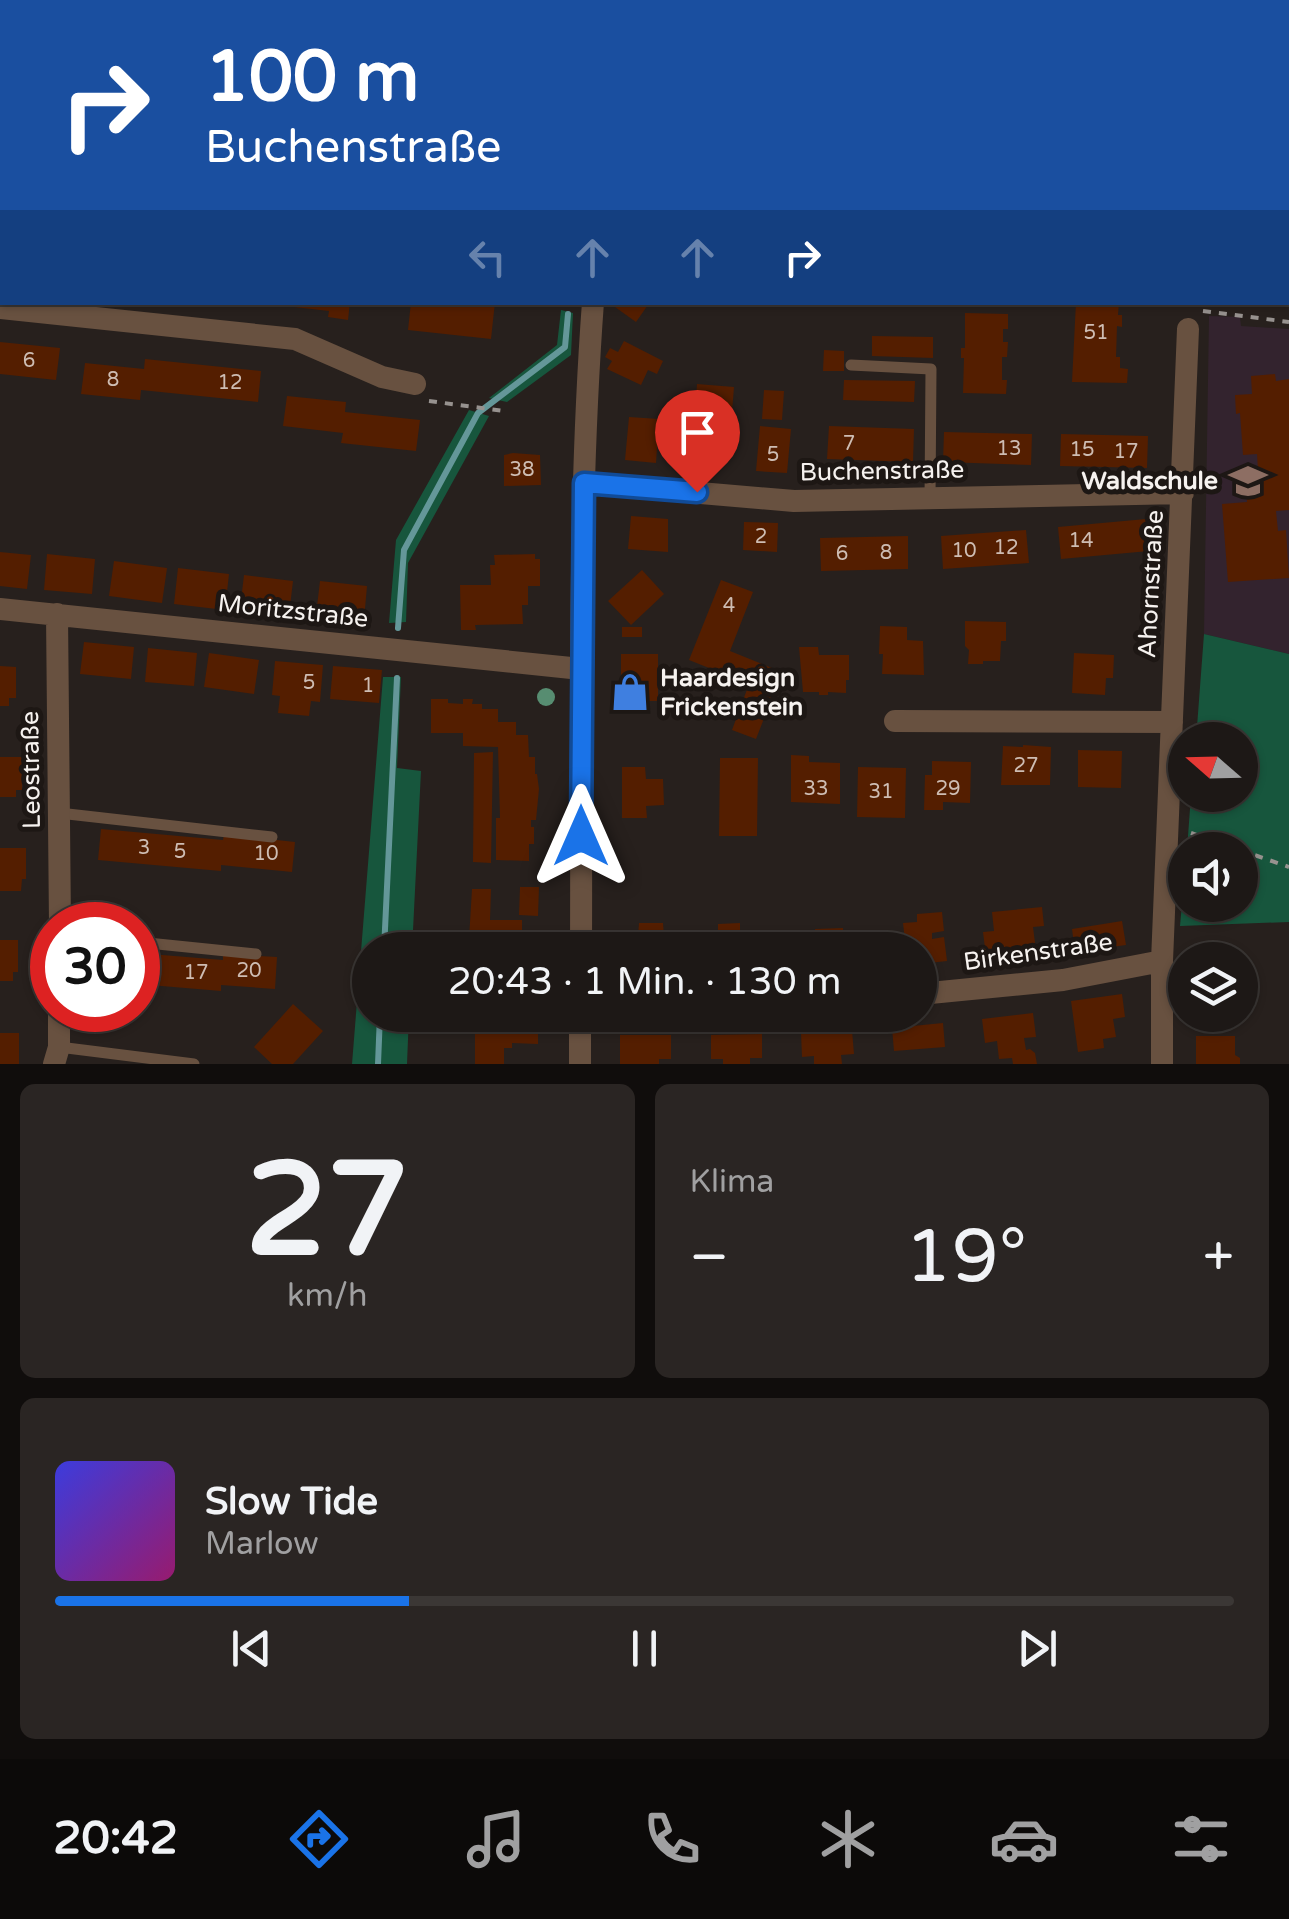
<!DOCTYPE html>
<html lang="de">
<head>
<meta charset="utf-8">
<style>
	body { margin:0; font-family:"Varela Round",sans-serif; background:#2a2523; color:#f1f3f6; height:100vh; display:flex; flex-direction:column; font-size:38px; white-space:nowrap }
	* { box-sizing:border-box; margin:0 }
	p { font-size:32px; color:#a0a0a1 }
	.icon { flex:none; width:55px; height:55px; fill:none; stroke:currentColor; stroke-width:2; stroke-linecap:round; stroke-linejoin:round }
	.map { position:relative; height:1064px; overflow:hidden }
	.details { display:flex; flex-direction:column; gap:20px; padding:20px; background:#100d0c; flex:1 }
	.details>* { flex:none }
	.banner { position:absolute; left:0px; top:0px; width:1290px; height:305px; box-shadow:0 2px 8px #0004,0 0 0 2px #3b3735; background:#1a4fa0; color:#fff; overflow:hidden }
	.needle { width:65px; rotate:290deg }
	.fabs { position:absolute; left:1168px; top:722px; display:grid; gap:20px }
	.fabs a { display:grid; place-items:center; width:90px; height:90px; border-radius:50%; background:#1d1816; box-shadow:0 2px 8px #0004,0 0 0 2px #3b3735; font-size:50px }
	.speed { position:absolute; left:30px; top:902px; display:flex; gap:20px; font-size:50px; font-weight:700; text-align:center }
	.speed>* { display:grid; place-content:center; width:130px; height:130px; border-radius:50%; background:#1d1816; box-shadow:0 2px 8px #0004,0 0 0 2px #3b3735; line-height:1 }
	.speed .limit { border:15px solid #d22; background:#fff; color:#111 }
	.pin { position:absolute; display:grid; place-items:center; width:85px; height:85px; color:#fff; margin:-102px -42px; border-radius:50% 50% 50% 0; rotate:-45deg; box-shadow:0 0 10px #0007 }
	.pin .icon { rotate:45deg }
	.me { position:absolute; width:110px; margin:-55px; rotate:0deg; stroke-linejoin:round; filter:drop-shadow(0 0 8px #0008) }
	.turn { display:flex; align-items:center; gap:35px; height:210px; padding:0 40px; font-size:45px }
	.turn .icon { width:130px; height:130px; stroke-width:2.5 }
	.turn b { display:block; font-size:70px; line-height:85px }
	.lanes { display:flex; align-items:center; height:95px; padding:0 40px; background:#0003; justify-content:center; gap:50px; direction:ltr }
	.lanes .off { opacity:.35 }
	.big { font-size:75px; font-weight:600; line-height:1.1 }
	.details .widget { flex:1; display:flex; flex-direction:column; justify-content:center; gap:15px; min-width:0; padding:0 35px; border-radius:15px; background:#2a2523 }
	.details .dial { align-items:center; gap:0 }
	.dial b { font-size:130px; line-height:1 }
	.song { display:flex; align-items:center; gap:30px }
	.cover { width:120px; height:120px; border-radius:15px; background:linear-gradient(135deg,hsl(240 70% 55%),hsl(320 70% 35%)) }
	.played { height:10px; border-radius:5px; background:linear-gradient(90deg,#1a73e8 30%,#3b3735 30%) }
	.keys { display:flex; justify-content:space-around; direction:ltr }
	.heat { display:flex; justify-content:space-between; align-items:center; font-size:55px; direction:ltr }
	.details .tiles { flex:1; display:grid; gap:20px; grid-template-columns:1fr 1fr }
	.widget:last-child { grid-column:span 2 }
	.trip { position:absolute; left:352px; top:932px; width:585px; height:100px; border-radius:50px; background:#1d1816; box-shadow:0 2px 8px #0004,0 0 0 2px #3b3735; font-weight:600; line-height:100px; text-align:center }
	.tabs { display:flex; height:160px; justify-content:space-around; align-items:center; background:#0c0a09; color:#a0a0a1 }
	.tabs .icon { width:70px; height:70px }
	.tabs .selected { color:#1a73e8 }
	.tabs b { font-size:45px; color:#f1f3f6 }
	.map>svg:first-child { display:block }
	.education { fill:#33232e }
	.green { fill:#17563d }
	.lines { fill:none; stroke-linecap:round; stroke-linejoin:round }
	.stream { stroke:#649799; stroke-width:6 }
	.building { fill:#541e00 }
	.path { stroke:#97928f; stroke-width:4; stroke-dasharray:8 8; stroke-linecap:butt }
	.service { stroke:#685140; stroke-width:11 }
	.minor { stroke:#685140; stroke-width:22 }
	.tree { fill:#578d71 }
	.route-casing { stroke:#114b97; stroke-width:25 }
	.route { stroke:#1a73e8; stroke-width:18 }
	.labels { text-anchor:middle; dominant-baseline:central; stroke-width:10; stroke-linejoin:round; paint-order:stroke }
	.number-label { font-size:20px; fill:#cebdb3 }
	.street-label { font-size:25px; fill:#f6f2ef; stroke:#1d1714 }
	.poi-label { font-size:25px; font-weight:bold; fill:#f6f2ef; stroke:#1d1714; text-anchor:end }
</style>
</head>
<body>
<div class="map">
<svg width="1289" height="1064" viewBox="0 0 1289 1064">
	<rect width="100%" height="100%" fill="#27201d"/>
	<path class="education" d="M1209,316l31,1 1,9 48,3v325l-85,-20z"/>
	<path class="green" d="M561,310l12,3 -2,42 -64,47 -18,-4 68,-53z
		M469,410l20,6 -81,147 -2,59 -17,1 7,-83z
		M1204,634l85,20v268l-109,4 5,-56v35h55v-55h-53l4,-55h49v-55h-44z
		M383,677h18l-4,91 24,3 -9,179h-42v65h39l-2,49h-55z"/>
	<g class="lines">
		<path class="stream" d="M586,2v-2
			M398,628l6,-78 74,-137 87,-66 3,-33
			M384,950l13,-272
			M378,1064l2,-49"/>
	</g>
	<path class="building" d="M295,302h55l-2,18 -20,-3 1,-6 -35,-4z
		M411,302h84l-4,37 -83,-9z
		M608,302h42l-14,20z
		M1076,302h43l-1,13h4v12l-5,-1 -1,31h4v11l8,1 -1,14 -55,-1z
		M965,313l43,1v15h-5v13h5l-1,15h-5v23h5l-1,14 -43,-1 1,-35h-3v-10h4z
		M872,336l61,1v21l-61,-2z
		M624,341l39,20 -6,13 -9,-4 -7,15 -34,-16 5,-8 -7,-4 5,-9 8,4z
		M0,342l60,6 -4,32 -56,-6z
		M824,350l20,1v20h-21z
		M145,359l116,12 -3,31 -117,-12 -1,10 -59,-6 4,-31 59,6z
		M1275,374l1,7 13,-2v131l-13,1 2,20 8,-1 3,48 -61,4 -6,-78 25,-2 -2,-31 13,-1 -1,-16 -14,1 -3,-42 -4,1 -1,-19 17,-1 -1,-18z
		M844,380l71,1 -1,21 -71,-2z
		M697,384l37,3 -3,38 -7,-1 -2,44 -31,-2z
		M764,390l20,1 -2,29 -20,-1z
		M287,396l59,6 -1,10 75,8 -4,31 -75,-8 2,-10 -60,-7z
		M629,417l30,2 -3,44 -31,-3z
		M760,426l31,3 -4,44 -31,-2z
		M829,426l85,3 -1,33 -86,-3z
		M944,432l88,2 -1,31 -88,-3z
		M1061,434l87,2 -1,32 -87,-2z
		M513,453l27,2 1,30 -37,1v-31z
		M631,516l37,3v33l-40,-3z
		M1146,519l3,32 -88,8 -3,-32z
		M744,522l34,1 -1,29 -34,-2z
		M1026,530l3,33 -86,6 -2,-33z
		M908,536v33l-87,2 -1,-33z
		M0,552l31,3 -4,34 -27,-3z
		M47,554l48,5 -3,35 -48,-4z
		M535,554v5h5v27h-12v19h-6l1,19 -48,1 1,5h-15l-1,-45h31l-1,-20h5l-1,-10z
		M114,561l53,7 -5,35 -53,-7z
		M178,568l51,6 -4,36 -51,-6z
		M642,570l22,24 -33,31 -23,-24z
		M244,575l49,6 -4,34 -49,-6z
		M721,580l32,12 -23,59 52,21 -26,67 -24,-9 17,-46 -60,-24z
		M320,581l47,5 -3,34 -48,-5z
		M965,621l41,1v19h-5l-1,20h-17v3h-15l1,-14 -4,-4z
		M880,626l27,1v13l16,1 1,34 -42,-1 1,-20h-4z
		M622,627h20v10h-20z
		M84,642l50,5 -3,32 -51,-5z
		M799,647h19l1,8h30v25h-3v13l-18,-1v3h-9v-3h-16z
		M148,648l49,5 -3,33 -49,-4z
		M209,653l50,7 -5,34 -50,-7z
		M1074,653l40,2 -1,23h-7l-1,17 -33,-2z
		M621,654h37v47h-37z
		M275,661l48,4 -3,37 -9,-1 -2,15 -31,-3 2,-17 -8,-1z
		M0,666l16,1v31h-7v8h-9z
		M333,666l49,4 -3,33 -49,-4z
		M431,699h17v4l15,1v-5h10l-1,5h10v5h16v13h18v13h12l1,22h6v17h2l2,15 -3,31h-5v7h3v17h-5v17l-33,-1v-42h4l-2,-71 -35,-1v-13h-32z
		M1023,745l28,2 -1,38h-49l2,-39 20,1z
		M1078,750l44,1 -1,37 -43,-1z
		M493,752l-2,111 -18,-1 1,-109z
		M791,755l18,1v6l31,1v41l-49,-2z
		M0,757h23l-1,33h-6v7h-16z
		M720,758h38l-1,78h-38z
		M932,761l39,1 -1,41 -27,-1v8h-19l1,-35h7z
		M622,767h23l1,12h17l1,26 -18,1 1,12h-25z
		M858,767l48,1 -1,50 -48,-1z
		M101,829l122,11 1,-6 71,8 -3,30 -71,-7v6l-123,-11z
		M0,848h26v31h-4l-1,12h-21z
		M520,887h19l-1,29 -19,-1z
		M472,889h19l-1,31h32v17h4l1,13h-39v-11h-19z
		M1042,907l2,19 -11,1 3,24 -50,5 -3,-24 11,-1 -2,-19z
		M942,912l2,19 -12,2v6l12,-2 3,24 -27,3v-14h-26l-1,-8 12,-1 -2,-18 14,-1v-8z
		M1122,921l4,24 -51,7 -3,-23z
		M639,923h24l2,27h-28z
		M740,923v8h14v19h-27l-1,-12h-8v-14z
		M843,928v17h12l1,5h-40l-1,-21z
		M0,940h18v32h-5v9h-13z
		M138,953l85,7v-6l54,3 -2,32 -54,-4v6l-83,-7z
		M1122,994l3,23 -12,2 3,18 -13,2 1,9 -26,4 -7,-51z
		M293,1004l30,27 -30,33h-21l-18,-17z
		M1033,1013l3,24 -12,1 2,12 4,-1 5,4 2,11h-24l-1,-6 -13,1 -2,-18 -12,2 -3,-24z
		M466,1015h67v8h5v21l-26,-1v5h-8v16h-29v-35h-9z
		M943,1023l2,24 -51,4 -2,-23z
		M852,1030l2,24 -13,1 1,9h-28v-8l-12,1 -1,-24z
		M0,1033h19v31h-19z
		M762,1034v24h-12v6h-27v-5h-12v-24z
		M620,1035h51v24h-12v5h-39z
		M1196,1036h39v19l5,3v6h-44z"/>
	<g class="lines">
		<path class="path" d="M1203,311l86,11
			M429,401l75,10
			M1191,833l48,17
			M1240,850l49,17"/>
		<path class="service" d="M851,365l80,4 -1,130
			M59,813l213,24
			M138,942l118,12
			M59,1047l135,17"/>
		<path class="minor" d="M604,0v2
			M800,0v2
			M0,41h2
			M1288,123h1
			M0,308l295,31 87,38 33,7
			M584,483l210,18 389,-8
			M0,609l581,60
			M57,614l3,311
			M895,721l277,1
			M581,950c1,-216 -4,-432 12,-648
			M920,994l143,-14 99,-19
			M54,1064l5,-17v-37
			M580,1064v-49
			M1162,1064v-103l26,-632"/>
	</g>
	<circle class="tree" cx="546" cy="697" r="9"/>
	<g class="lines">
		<g class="route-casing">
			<path id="route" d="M581,836l3,-353 113,9"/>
		</g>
		<use href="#route" class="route"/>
	</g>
	<defs>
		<g id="school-bare" transform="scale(3)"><path d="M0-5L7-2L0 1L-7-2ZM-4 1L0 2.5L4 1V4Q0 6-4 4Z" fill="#8d6e63" stroke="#1d1714" stroke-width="2.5" paint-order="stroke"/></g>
		<g id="shop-bare" transform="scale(3)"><path d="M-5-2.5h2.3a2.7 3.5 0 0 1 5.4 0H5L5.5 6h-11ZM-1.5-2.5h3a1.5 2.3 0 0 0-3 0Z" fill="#3f7fe0" stroke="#1d1714" stroke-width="2.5" paint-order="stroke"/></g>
	</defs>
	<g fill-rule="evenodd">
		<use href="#school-bare" x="1248" y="481"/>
		<use href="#shop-bare" x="630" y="692"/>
	</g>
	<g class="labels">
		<g class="number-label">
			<text x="1096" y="333">51</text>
			<text x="29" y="361">6</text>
			<text x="113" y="380">8</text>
			<text x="230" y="383">12</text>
			<text x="849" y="444">7</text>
			<text x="1009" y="449">13</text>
			<text x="1082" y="450">15</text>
			<text x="1126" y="452">17</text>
			<text x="773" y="455">5</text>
			<text x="522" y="470">38</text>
			<text x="761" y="537">2</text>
			<text x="1081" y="541">14</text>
			<text x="1006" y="548">12</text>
			<text x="964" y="551">10</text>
			<text x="886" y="553">8</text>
			<text x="842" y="554">6</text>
			<text x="729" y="606">4</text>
			<text x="309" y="683">5</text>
			<text x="368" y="686">1</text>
			<text x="1026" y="766">27</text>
			<text x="816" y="789">33</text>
			<text x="948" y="789">29</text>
			<text x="881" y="792">31</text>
			<text x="144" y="848">3</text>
			<text x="180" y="852">5</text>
			<text x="266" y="854">10</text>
			<text x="249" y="971">20</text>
			<text x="196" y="973">17</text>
		</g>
		<g class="street-label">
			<text transform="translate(882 471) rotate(-1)">Buchenstraße</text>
			<text transform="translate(1151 584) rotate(-87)">Ahornstraße</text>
			<text transform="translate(293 611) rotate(6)">Moritzstraße</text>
			<text transform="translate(31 770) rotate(-91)">Leostraße</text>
			<text transform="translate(1038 952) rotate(-8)">Birkenstraße</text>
		</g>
		<g class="poi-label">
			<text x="1218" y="481">Waldschule</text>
			<text x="660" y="678" text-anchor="start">Haardesign<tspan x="660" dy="29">Frickenstein</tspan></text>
		</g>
	</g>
</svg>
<div class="fabs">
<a><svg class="needle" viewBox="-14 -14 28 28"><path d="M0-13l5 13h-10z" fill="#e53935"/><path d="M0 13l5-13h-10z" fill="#a0a0a1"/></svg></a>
<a><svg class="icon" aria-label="sound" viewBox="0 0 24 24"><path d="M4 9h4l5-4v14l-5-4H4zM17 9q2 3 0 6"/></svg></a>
<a><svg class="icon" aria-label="layers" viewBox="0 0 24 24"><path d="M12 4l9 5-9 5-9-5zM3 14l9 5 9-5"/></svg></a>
</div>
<div class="speed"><div class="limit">30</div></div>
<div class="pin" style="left:697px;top:492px;background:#d93025"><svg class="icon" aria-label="arrive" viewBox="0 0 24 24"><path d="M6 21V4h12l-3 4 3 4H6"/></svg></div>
<svg class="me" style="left:581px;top:836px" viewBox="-20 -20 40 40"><path d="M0-17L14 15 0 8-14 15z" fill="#1a73e8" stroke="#fff" stroke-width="4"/></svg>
<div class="trip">20:43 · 1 Min. · 130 m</div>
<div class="banner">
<div class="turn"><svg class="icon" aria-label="right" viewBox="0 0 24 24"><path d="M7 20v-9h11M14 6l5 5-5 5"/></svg><div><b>100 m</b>Buchenstraße</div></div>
<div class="lanes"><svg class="icon off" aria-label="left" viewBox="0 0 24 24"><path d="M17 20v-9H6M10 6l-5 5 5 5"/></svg><svg class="icon off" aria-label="ahead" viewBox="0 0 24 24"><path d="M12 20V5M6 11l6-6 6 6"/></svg><svg class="icon off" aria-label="ahead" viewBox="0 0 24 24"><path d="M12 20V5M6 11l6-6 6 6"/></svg><svg class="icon" aria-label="right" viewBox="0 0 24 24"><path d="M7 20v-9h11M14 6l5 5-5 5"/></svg></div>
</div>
</div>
<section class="details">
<div class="tiles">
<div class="widget dial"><b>27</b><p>km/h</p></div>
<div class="widget"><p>Klima</p>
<div class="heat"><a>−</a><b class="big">19°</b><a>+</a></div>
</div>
<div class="widget">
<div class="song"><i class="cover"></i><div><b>Slow Tide</b><p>Marlow</p></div></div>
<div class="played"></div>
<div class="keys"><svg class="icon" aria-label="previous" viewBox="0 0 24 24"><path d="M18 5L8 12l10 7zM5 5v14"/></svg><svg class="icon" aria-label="pause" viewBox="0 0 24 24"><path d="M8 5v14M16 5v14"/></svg><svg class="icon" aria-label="next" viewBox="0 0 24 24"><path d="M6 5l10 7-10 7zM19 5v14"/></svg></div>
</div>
</div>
</section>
<nav class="tabs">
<b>20:42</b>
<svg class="icon selected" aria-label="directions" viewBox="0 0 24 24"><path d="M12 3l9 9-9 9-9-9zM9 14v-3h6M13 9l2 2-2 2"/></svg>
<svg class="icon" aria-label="music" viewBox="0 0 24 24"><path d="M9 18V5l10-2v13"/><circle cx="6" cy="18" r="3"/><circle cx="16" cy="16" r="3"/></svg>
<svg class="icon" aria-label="phone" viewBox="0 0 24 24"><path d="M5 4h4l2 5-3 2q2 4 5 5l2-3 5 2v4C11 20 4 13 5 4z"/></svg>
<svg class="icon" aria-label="climate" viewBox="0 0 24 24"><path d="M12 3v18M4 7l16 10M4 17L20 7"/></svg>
<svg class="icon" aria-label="car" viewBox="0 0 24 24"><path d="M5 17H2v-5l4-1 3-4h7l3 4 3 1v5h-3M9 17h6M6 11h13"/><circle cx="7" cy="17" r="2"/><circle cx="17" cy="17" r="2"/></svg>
<svg class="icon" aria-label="filters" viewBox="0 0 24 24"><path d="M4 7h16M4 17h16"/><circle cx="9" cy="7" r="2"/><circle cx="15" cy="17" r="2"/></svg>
</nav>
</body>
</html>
